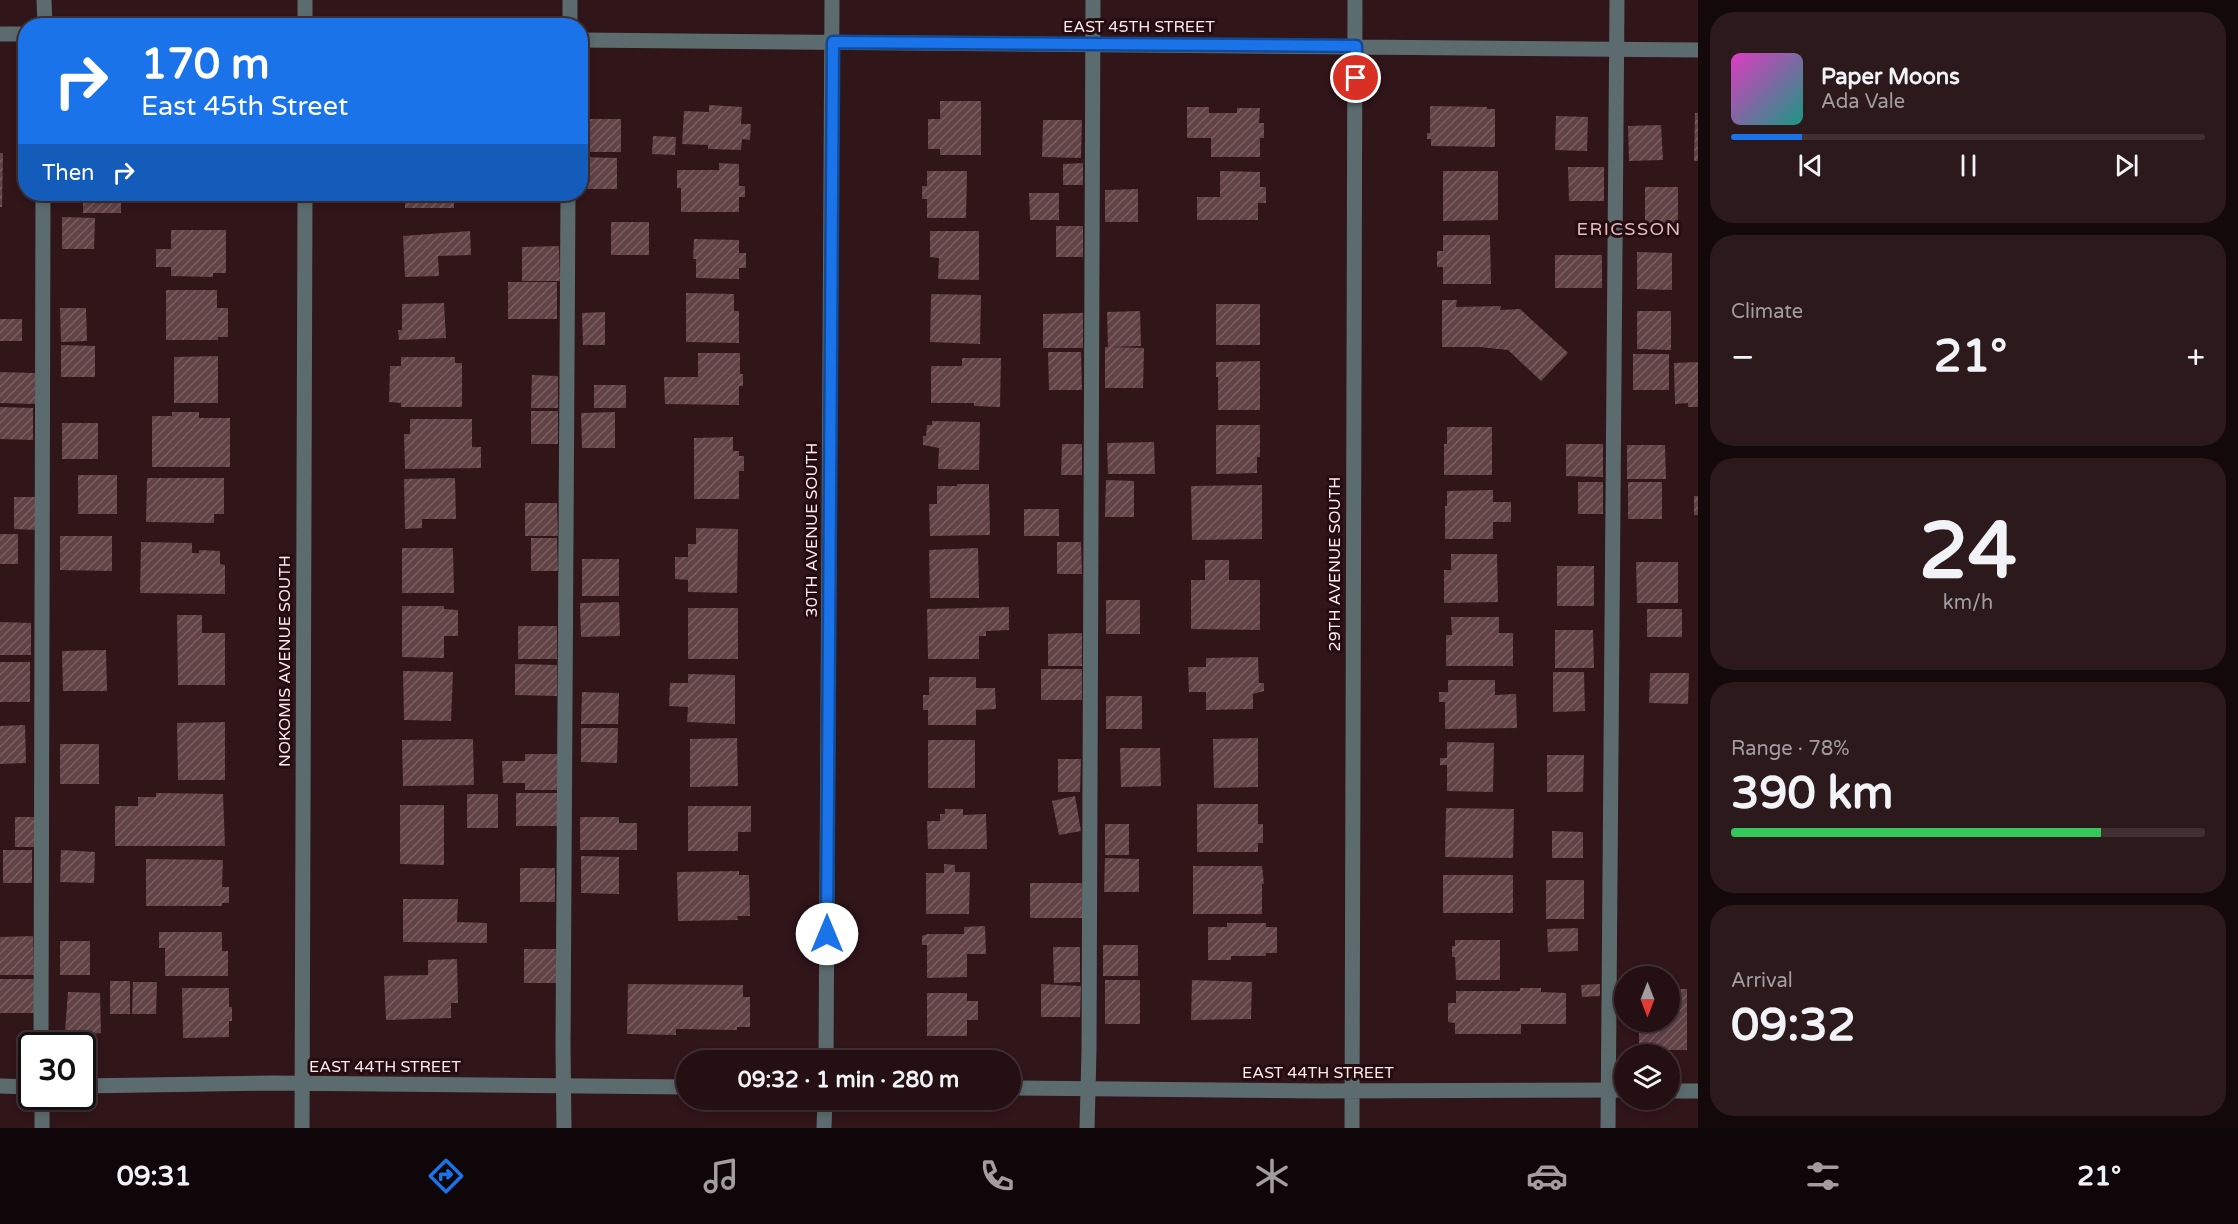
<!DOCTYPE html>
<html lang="en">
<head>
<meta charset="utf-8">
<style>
	body { margin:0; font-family:"Varela Round",sans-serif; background:#2c191c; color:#f1f3f6; height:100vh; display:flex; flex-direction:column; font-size:22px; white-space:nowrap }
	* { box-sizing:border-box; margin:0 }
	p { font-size:20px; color:#a39da0 }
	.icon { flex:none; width:33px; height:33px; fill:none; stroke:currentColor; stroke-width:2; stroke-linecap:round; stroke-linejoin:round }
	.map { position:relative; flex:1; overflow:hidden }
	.drawer { display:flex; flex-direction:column; gap:12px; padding:12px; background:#14090a; width:540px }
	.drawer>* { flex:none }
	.guide { position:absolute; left:18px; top:18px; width:570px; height:183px; border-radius:24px; box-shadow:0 3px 9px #0003,0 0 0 2px #413033; background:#1a73e8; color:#fff; overflow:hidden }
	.needle { width:39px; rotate:180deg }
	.tools { position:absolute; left:1614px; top:966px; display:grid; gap:12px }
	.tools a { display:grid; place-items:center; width:66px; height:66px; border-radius:50%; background:#241013; box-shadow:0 3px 9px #0003,0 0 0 2px #413033; font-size:30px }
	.speed { position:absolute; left:18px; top:1032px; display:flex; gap:12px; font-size:30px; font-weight:700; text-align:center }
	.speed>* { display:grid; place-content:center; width:78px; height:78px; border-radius:50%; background:#241013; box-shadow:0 3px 9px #0003,0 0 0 2px #413033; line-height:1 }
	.speed .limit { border:3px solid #111; border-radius:9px; background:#fff; color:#111 }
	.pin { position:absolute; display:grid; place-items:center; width:51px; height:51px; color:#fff; margin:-26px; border:3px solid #fff; border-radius:50%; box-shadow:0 2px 6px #0007 }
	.me { position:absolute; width:66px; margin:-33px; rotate:0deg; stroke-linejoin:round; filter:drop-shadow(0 0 4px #0008) }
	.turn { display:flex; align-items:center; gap:21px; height:126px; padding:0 24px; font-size:27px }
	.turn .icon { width:78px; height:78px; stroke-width:2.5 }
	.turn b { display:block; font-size:42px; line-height:51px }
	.then { display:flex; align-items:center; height:57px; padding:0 24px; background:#0003; gap:12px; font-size:22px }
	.big { font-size:45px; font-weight:800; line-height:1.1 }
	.drawer .tile { flex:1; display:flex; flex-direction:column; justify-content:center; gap:9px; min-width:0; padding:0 21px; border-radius:24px; background:#2c191c }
	.drawer .dial { align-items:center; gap:0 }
	.dial b { font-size:78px; line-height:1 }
	.song { display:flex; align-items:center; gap:18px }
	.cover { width:72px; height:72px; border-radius:9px; background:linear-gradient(135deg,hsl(310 70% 55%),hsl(170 70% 35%)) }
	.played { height:6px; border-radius:3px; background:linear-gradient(90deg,#1a73e8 15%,#413033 15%) }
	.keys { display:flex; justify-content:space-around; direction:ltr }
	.heat { display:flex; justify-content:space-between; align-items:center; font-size:33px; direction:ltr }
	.charge { height:9px; border-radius:4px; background:linear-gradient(90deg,#34c759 78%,#413033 0) }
	.trip { position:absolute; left:676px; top:1050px; width:345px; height:60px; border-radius:30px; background:#241013; box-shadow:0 3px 9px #0003,0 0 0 2px #413033; font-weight:800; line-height:60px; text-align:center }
	.tab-bar { display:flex; height:96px; justify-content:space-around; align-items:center; background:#0e0608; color:#a39da0 }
	.tab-bar .icon { width:42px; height:42px }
	.tab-bar .selected { color:#1a73e8 }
	.tab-bar b { font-size:27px; color:#f1f3f6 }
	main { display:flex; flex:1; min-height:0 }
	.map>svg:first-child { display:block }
	.building { fill:url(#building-hatch) }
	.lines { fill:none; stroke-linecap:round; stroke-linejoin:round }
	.lane { stroke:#5c6c6e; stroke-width:15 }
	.street { stroke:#5c6c6e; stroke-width:15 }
	.route-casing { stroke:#114b97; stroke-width:15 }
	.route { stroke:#1a73e8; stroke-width:10 }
	.labels { text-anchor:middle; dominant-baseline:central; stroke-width:6; stroke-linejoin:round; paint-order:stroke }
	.street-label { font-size:16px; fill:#feebec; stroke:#250c10 }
	.neighbourhood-label { font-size:18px; letter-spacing:1.5px; fill:#e3bec1; stroke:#250c10 }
</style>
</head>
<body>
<main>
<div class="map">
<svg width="1698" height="1128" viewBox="0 0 1698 1128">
	<defs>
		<pattern id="building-hatch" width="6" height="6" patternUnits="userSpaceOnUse" patternTransform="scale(1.5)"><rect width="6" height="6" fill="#614346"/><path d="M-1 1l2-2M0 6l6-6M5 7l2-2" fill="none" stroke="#795e61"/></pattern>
	</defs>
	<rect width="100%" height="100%" fill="#301519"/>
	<path class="building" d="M940,101h41v54h-41v-6h-12v-30h12z
		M709,105l33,2 -1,17h10l-1,16 -8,-1 -1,11 -33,-1v-4l-26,-1 2,-33 25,1z
		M1430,106l57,1v2h8v38l-64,-1v-7h-4v-6h3z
		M1187,107h22v6h28v-5h23l-1,15h5v15h-4v19h-49v-19h-24z
		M1695,113h3v48h-4z
		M1556,116l32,1 -1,34 -32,-1z
		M588,119h33v33h-33z
		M1043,120h39l-1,38 -39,-1z
		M1661,125l2,35 -34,1 -1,-35z
		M653,136l23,1 -1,18 -23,-1z
		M0,153h3l-1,54h-2z
		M583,157l34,1v31h-35z
		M719,163l20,1v22h6v11h-6v15h-58v-24h-4v-18h42z
		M1083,163v22h-20v-21z
		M1568,167h36v34h-35z
		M927,171h40l-1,47h-39v-19h-5v-13h5z
		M1220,171l40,1v15h6v16h-8v17h-61v-23h23z
		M1443,171h55v49l-55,1z
		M1645,187h33v36h-33z
		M1138,189v33h-33v-32z
		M1029,193h30v27h-29z
		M83,194h38v19h-38z
		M182,194h39v3h-39z
		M405,194h49v14h-49z
		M62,217l33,1 -1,31h-32z
		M611,222h38v33h-38z
		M1056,226h27v31h-27z
		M171,230h55v43h-13v4l-42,-1v-9h-15v-18h15z
		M470,231l1,24 -33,1 1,20 -34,1 -2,-41z
		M930,231h49v49l-41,-1 1,-21 -9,-1z
		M1443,235h47l1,49h-48v-17h-6v-16h6z
		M694,239l45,1v13h7v15h-7v11l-43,-1v-19h-3z
		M559,246l1,35h-38v-34z
		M1637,252l35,1v37l-35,-1z
		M1555,255h47v33h-47z
		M508,282h49v37h-49z
		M166,290h51v18h11v29h-10v3h-52z
		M686,293l48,1v17h5v32l-53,-1z
		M931,294l50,1 -1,49 -50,-2z
		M1442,300h15l-1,7 45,-1 -1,4 20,-1 48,44 -27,28 -33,-31 -29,-3h-37z
		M444,303l2,35 -47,2 -1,-10h4v-26z
		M1216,304h44v41h-44z
		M60,308h26l1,33 -26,1z
		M1140,311l1,35 -31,1 34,1 -1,40h-38v-41h3l-1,-35z
		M1637,311h34v39l-34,-1z
		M605,312v33h-22l-1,-32z
		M1083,313v35h-40v-34z
		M0,319h22v22h-22z
		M61,345l34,1v31h-34z
		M1048,352h33l1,38h-33z
		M698,353h42v21h3v12h-4v19l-74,-1 -1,-27h34z
		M1633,354h36v36h-36z
		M218,356v47h-44v-46z
		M401,357h54v6h7v44h-61v-4l-12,-1 1,-36h11z
		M962,358h39l-1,49 -26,-1v-3h-43v-37h31z
		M1260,361v49h-42v-33h-2v-15z
		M1698,362v45h-10v-4l-13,1 -1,-41z
		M0,372l35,1v31l-35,-1z
		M532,375l26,1v32h-27z
		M594,385h32v23h-32z
		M0,407l33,1v32l-33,-1z
		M531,411h27v33h-27z
		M172,412h27v6h31v49h-78v-51h20z
		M615,412v36h-33l-1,-35z
		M410,419h62v28h9v21l-76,1 -1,-35h6z
		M932,421l48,1 -1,48 -41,-1 1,-21 -16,-3v-9h3l1,-11h5z
		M62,423h36v36h-36z
		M1216,425h44v32h-3v16l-41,1z
		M1447,427h45v48h-48v-31h3z
		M733,437v14h6v5h5v15h-5v28h-45v-61z
		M1154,442l1,32h-47l-1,-31z
		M1062,444h20v31h-21z
		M1566,444h37v33l-37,-1z
		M1627,445h38l1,34h-39z
		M78,475h39v39h-39z
		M147,478h77v36h-10v9l-68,-1z
		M455,478l1,41h-34v9l-17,1 -1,-50z
		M1106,480l28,1v36h-29z
		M1578,482h25v32h-25z
		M1628,482h34v37h-34z
		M957,484h32l1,51 -60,1 -1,-32h8v-18h20z
		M1262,485v54l-70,1 -1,-54z
		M1493,490v12h18v20h-18v17h-48v-33h2v-15z
		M1694,496h4v19h-4z
		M14,497h24l-1,33 -23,-1z
		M525,503h32l1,33h-33z
		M1024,509h35v27h-35z
		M696,528l42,1 -1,64 -49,-1v-12l-13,-1v-22h13v-13h8z
		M0,534h18v30h-18z
		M60,536h52v35l-52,-1z
		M531,538h26l1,33h-27z
		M141,542l51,1v10h7v-3l21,1v13l5,1v29l-85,-1z
		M1057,542h24l1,32h-25z
		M402,548h51l1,45h-52z
		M978,548l1,50h-49l-1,-48z
		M1451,554h46l1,48 -54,1v-33h7z
		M582,559h37v37h-37z
		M1205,560h24v20h31v50l-69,-1v-49h14z
		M1636,562h42v41h-41z
		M1557,566h37v40h-37z
		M1106,600h34v34h-34z
		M619,602l1,34 -39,1 -1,-34z
		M402,606h42v3l14,1v26h-14v22l-42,-1z
		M1009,607v23l-23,1v5h-7v23h-51l-1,-50z
		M688,608h50v51h-50z
		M1647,609h35v28h-35z
		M177,615h25v18h23v52h-47z
		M1451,617h48v16h14v33h-67v-31h6z
		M0,622l31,1v32h-31z
		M518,626h39v33h-39z
		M1555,630h38l1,38h-39z
		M1082,633v33h-34v-32z
		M106,650l1,41h-44l-1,-40z
		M1258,657l1,26h5v8l-11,3v15l-47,1v-18h-17l-1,-25h18v-9z
		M0,662h30v40h-30z
		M515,664l42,1v31l-42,-1z
		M1041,669h41v31h-41z
		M403,671l50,1 -2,49 -47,-1z
		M1553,672h31l1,39 -32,1z
		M1650,673h39l-1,31 -39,-1z
		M688,674l47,1v49l-48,-2 1,-15 -19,-1 1,-23h18z
		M929,677h47v11h19l1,21 -20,1v15h-48v-15h-5v-15h6z
		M1448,680h47v15l21,-1 1,34 -72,1v-27h-6v-10h9z
		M582,692l37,1 -1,31h-37z
		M1106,696h36v33h-36z
		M225,722v58h-47l-1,-57z
		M25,725l1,38 -26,1v-38z
		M581,728h37l-1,35 -36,-1z
		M737,738l1,48 -48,1v-48z
		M1258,738v49l-44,1 -1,-49z
		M473,739l1,46 -71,1 -1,-46z
		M928,740h47v48h-47z
		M1447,742l47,1 -1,49 -46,-1v-26h-7v-7h7z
		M60,744h39v40h-39z
		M1120,748h40l1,38 -40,1z
		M525,754h33v36h-33v-7h-22l-1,-22h23z
		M1547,755h37l-1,37h-36z
		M1058,759h23l-1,33h-22z
		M156,793l67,1 2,52h-110v-40h23v-9h18z
		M516,793h41v33h-41z
		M467,794h31v34h-31z
		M1075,796l6,35 -22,4 -7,-34z
		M1197,804h61v20h5v19h-5v9h-61z
		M400,805h44v60l-44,-1z
		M688,806h63v26h-13v19h-50z
		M1446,808l68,1 -1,49 -68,-1z
		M945,809h18v6l23,-1 1,35h-59l-1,-28h13v-7h5z
		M15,817h20v30h-20z
		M580,817h39v6h18v27h-57z
		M1105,824h24v31h-24z
		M1552,831l31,1v26h-31z
		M3,850h29v33h-29z
		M61,850l34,2 -1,31 -34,-1z
		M581,856l38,1v37l-38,-1z
		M1105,858l34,1v33h-35z
		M146,859l77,1 -1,27h7v16h-7v3h-76z
		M944,864l11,1v7h15l-1,42h-43v-41h18z
		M1193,866h69l2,18h-2v30h-69z
		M520,868h35v34h-35z
		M739,871v4h10l1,41h-13l1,4 -60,1 -1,-49z
		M1443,875h70v38h-70z
		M1546,880h38v39h-38z
		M1030,883h52v35h-52z
		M403,899h55l-1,23 30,1v20l-84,-1z
		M1227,923h39v4h11v26h-11v3h-35v4h-23v-33h19z
		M985,926l1,28h-19v23l-40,1v-33h-5v-9l5,-2h37v-7z
		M1578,928v23l-30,1 -1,-23z
		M159,932h63v19h6v25h-63v-28h-6z
		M33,936l1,39h-34v-38z
		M1455,940h45v40h-44l-1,-23h-3v-11h3z
		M60,941h30v34h-30z
		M1103,945h35v31h-35z
		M1053,947h27v35l-26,1z
		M524,949h32v34h-32z
		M457,959l1,44h-7v15l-65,2 -2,-44 44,-1v-15z
		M0,979h35v34h-35z
		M1105,980h35v44h-35z
		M1192,980l60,2 -1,37 -60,1z
		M110,981h20v33h-20z
		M133,982h24l-1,32h-24z
		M628,984l115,1v12h7v30h-13v3l-61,-1v6l-49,-1z
		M1041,984l40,2 -1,31h-39z
		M1600,984v12l-18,1 -1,-12z
		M182,988h47v19h3v14h-3v16l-46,1z
		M1520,988h21v4l25,1v31h-45v10h-66v-11l-7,-1v-19h8v-12h64z
		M1670,989h17v61h-48v-28h31z
		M68,992l32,1 1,40 -19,2v-2l-17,-1z
		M927,993h40v8h11v19h-11v16h-40z"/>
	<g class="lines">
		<path class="lane" d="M44,0l1,26
			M570,26v-26
			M41,1046l2,-852
			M42,1128v-32
			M564,1128l-1,-81 5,-853
			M1087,1128l2,-77 4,-1051
			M1608,1128l9,-1128"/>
		<path class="street" d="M305,0v26
			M0,34h26
			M580,40l1118,10
			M826,1060l6,-1060
			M0,1086l32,1
			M82,1086l190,-3 415,4
			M1011,1088l310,3 303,-1
			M1670,1091h28
			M302,1128l3,-934
			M824,1128l1,-28
			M1352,1128l3,-1128"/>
	</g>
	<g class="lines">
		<g class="route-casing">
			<path id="route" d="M827,934l6,-892 523,4v32"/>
		</g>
		<use href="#route" class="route"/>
	</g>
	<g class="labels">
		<g class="street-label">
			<text x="1139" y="27">EAST 45TH STREET</text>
			<text transform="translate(812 530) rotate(-90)">30TH AVENUE SOUTH</text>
			<text transform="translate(1335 564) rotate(-90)">29TH AVENUE SOUTH</text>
			<text transform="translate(285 661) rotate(-90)">NOKOMIS AVENUE SOUTH</text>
			<text x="385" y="1067">EAST 44TH STREET</text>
			<text x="1318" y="1073">EAST 44TH STREET</text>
		</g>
		<g class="neighbourhood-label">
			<text x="1629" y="229">ERICSSON</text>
		</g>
	</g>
</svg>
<div class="tools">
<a><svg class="needle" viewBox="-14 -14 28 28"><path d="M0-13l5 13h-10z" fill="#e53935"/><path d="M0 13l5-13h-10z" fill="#a39da0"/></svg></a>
<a><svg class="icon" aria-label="layers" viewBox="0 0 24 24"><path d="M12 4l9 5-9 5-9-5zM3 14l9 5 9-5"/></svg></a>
</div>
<div class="speed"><div class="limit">30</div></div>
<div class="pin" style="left:1356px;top:78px;background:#d93025"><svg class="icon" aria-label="arrive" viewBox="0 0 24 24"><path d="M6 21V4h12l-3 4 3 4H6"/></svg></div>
<svg class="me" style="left:827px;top:934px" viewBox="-20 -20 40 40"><circle r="19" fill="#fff"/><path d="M0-13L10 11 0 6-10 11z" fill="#1a73e8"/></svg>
<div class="trip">09:32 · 1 min · 280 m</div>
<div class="guide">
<div class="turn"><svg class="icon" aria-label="right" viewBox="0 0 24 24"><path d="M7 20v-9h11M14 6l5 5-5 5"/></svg><div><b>170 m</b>East 45th Street</div></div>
<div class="then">Then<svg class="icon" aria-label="right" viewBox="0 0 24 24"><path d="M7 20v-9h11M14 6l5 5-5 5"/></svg></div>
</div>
</div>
<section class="drawer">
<div class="tile">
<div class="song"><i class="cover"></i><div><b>Paper Moons</b><p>Ada Vale</p></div></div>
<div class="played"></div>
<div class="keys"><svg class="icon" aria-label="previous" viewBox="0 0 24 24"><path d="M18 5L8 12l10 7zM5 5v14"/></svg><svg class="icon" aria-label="pause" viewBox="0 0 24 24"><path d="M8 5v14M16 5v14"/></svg><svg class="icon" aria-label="next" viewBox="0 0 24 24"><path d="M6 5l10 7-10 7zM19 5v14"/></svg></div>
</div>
<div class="tile"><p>Climate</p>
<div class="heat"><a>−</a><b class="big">21°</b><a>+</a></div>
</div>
<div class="tile dial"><b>24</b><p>km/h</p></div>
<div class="tile"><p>Range · 78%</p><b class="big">390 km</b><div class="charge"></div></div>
<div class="tile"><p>Arrival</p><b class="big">09:32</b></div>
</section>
</main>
<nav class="tab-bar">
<b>09:31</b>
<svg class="icon selected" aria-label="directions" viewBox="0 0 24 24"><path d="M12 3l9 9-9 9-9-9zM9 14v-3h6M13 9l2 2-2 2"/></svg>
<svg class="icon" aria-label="music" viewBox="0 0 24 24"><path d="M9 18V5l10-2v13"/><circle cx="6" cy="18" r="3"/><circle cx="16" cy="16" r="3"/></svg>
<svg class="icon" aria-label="phone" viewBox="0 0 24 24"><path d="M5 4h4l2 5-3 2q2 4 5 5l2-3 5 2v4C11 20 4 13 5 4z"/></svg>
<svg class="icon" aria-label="climate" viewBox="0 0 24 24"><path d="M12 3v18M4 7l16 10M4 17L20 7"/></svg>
<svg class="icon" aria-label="car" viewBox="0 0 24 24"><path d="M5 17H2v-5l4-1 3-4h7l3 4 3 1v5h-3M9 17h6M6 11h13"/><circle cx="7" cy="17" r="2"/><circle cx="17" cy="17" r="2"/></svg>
<svg class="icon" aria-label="filters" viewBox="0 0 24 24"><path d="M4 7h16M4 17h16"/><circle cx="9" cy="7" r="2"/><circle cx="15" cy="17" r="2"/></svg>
<b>21°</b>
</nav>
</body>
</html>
